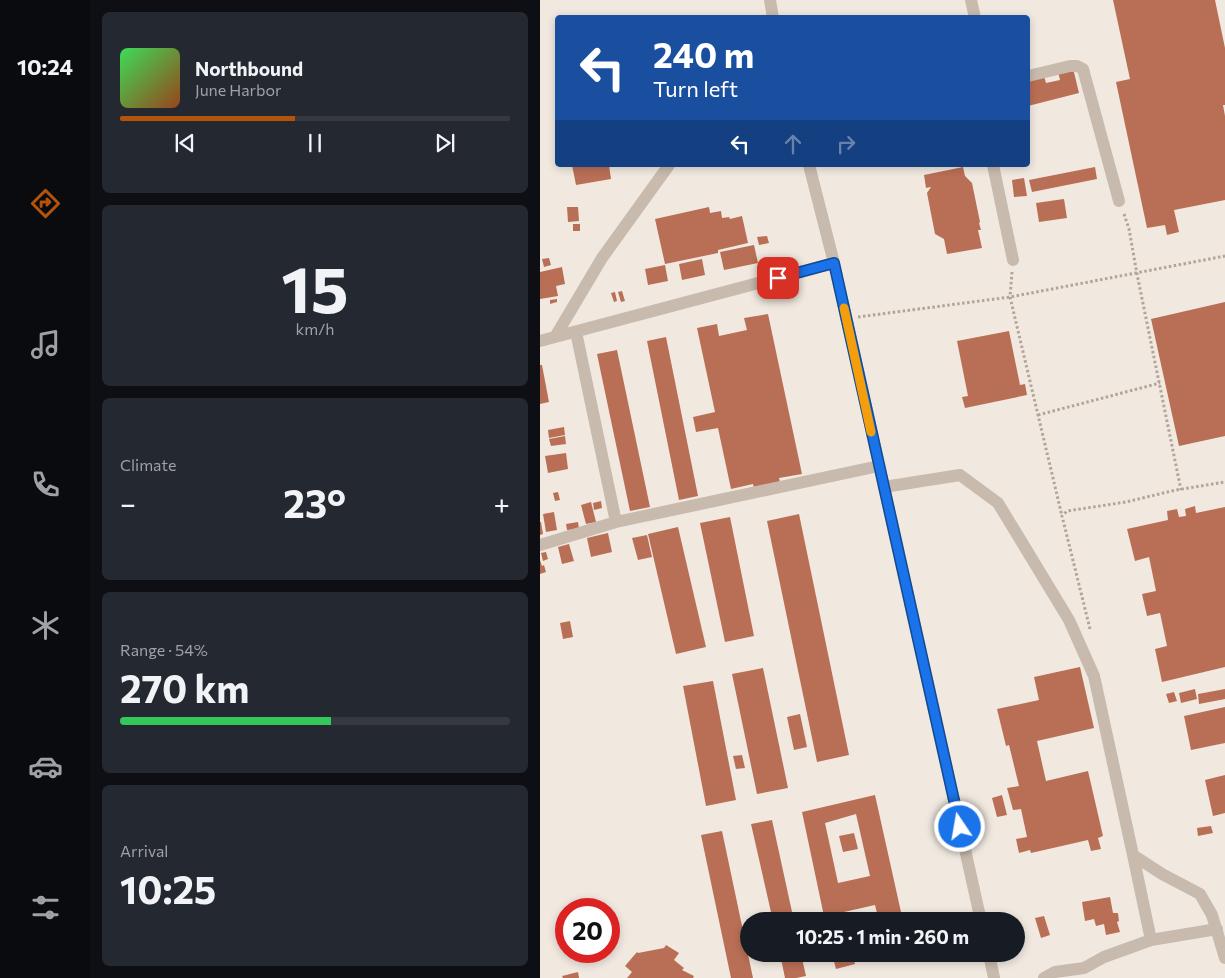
<!DOCTYPE html>
<html lang="en">
<head>
<meta charset="utf-8">
<style>
	body { margin:0; font-family:Commissioner,sans-serif; background:#242831; color:#f1f3f6; height:100vh; display:flex; flex-direction:column; font-size:19px; white-space:nowrap }
	* { box-sizing:border-box; margin:0 }
	p { font-size:16px; color:#9ea1a6 }
	.icon { flex:none; width:28px; height:28px; fill:none; stroke:currentColor; stroke-width:2; stroke-linecap:round; stroke-linejoin:round }
	.map { position:relative; flex:1; overflow:hidden }
	.panel { display:flex; flex-direction:column; gap:12px; padding:12px; background:#0d0f14; width:450px }
	.panel>* { flex:none }
	.hud { position:absolute; left:15px; top:15px; width:475px; height:152px; border-radius:5px; box-shadow:0 2px 8px #0003; background:#1a4fa0; color:#fff; overflow:hidden }
	.speed { position:absolute; left:15px; top:898px; display:flex; gap:10px; font-size:25px; font-weight:700; text-align:center }
	.speed>* { display:grid; place-content:center; width:65px; height:65px; border-radius:50%; background:#171b24; box-shadow:0 2px 8px #0003; line-height:1 }
	.speed .limit { border:8px solid #d22; background:#fff; color:#111 }
	.pin { position:absolute; display:grid; place-items:center; width:42px; height:42px; color:#fff; margin:-21px; border-radius:10px; box-shadow:0 2px 8px #0006 }
	.me { position:absolute; width:55px; margin:-28px; rotate:348deg; stroke-linejoin:round; filter:drop-shadow(0 0 4px #0008) }
	.turn { display:flex; align-items:center; gap:18px; height:105px; padding:0 15px; font-size:22px }
	.turn .icon { width:65px; height:65px; stroke-width:2.5 }
	.turn b { display:block; font-size:35px; line-height:42px }
	.lanes { display:flex; align-items:center; height:48px; padding:0 15px; background:#0003; justify-content:center; gap:25px; direction:ltr }
	.lanes .off { opacity:.35 }
	.big { font-size:38px; font-weight:700; line-height:1.1 }
	.panel .widget { flex:1; display:flex; flex-direction:column; justify-content:center; gap:8px; min-width:0; padding:0 18px; border-radius:8px; background:#242831 }
	.panel .dial { align-items:center; gap:0 }
	.dial b { font-size:65px; line-height:1 }
	.song { display:flex; align-items:center; gap:15px }
	.cover { width:60px; height:60px; border-radius:8px; background:linear-gradient(135deg,hsl(130 70% 55%),hsl(20 70% 35%)) }
	.played { height:5px; border-radius:2px; background:linear-gradient(90deg,#b45309 45%,#363941 45%) }
	.keys { display:flex; justify-content:space-around; direction:ltr }
	.heat { display:flex; justify-content:space-between; align-items:center; font-size:28px; direction:ltr }
	.charge { height:8px; border-radius:4px; background:linear-gradient(90deg,#34c759 54%,#363941 0) }
	.trip { position:absolute; left:200px; top:912px; width:285px; height:50px; border-radius:25px; background:#171b24; box-shadow:0 2px 8px #0003; font-weight:700; line-height:50px; text-align:center }
	main { display:flex; flex:1; min-height:0 }
	.tabs { display:flex; flex-direction:column; width:90px; justify-content:space-around; align-items:center; background:#090b0e; color:#9ea1a6 }
	.tabs .icon { width:35px; height:35px }
	.tabs .active { color:#b45309 }
	.tabs b { font-size:22px; color:#f1f3f6 }
	.map>svg:first-child { display:block }
	.building { fill:#b96f55; fill-rule:evenodd }
	.lines { fill:none; stroke-linecap:round; stroke-linejoin:round }
	.path { stroke:#b3a497; stroke-width:3; stroke-dasharray:2.5 2.5; stroke-linecap:butt }
	.minor { stroke:#c8baad; stroke-width:12 }
	.route-casing { stroke:#114b97; stroke-width:12 }
	.route { stroke:#1a73e8; stroke-width:9 }
	.slow { stroke:#f59e0b; stroke-width:9 }
</style>
</head>
<body>
<main>
<nav class="tabs">
<b>10:24</b>
<svg class="icon active" aria-label="directions" viewBox="0 0 24 24"><path d="M12 3l9 9-9 9-9-9zM9 14v-3h6M13 9l2 2-2 2"/></svg>
<svg class="icon" aria-label="music" viewBox="0 0 24 24"><path d="M9 18V5l10-2v13"/><circle cx="6" cy="18" r="3"/><circle cx="16" cy="16" r="3"/></svg>
<svg class="icon" aria-label="phone" viewBox="0 0 24 24"><path d="M5 4h4l2 5-3 2q2 4 5 5l2-3 5 2v4C11 20 4 13 5 4z"/></svg>
<svg class="icon" aria-label="climate" viewBox="0 0 24 24"><path d="M12 3v18M4 7l16 10M4 17L20 7"/></svg>
<svg class="icon" aria-label="car" viewBox="0 0 24 24"><path d="M5 17H2v-5l4-1 3-4h7l3 4 3 1v5h-3M9 17h6M6 11h13"/><circle cx="7" cy="17" r="2"/><circle cx="17" cy="17" r="2"/></svg>
<svg class="icon" aria-label="filters" viewBox="0 0 24 24"><path d="M4 7h16M4 17h16"/><circle cx="9" cy="7" r="2"/><circle cx="15" cy="17" r="2"/></svg>
</nav>
<section class="panel">
<div class="widget">
<div class="song"><i class="cover"></i><div><b>Northbound</b><p>June Harbor</p></div></div>
<div class="played"></div>
<div class="keys"><svg class="icon" aria-label="previous" viewBox="0 0 24 24"><path d="M18 5L8 12l10 7zM5 5v14"/></svg><svg class="icon" aria-label="pause" viewBox="0 0 24 24"><path d="M8 5v14M16 5v14"/></svg><svg class="icon" aria-label="next" viewBox="0 0 24 24"><path d="M6 5l10 7-10 7zM19 5v14"/></svg></div>
</div>
<div class="widget dial"><b>15</b><p>km/h</p></div>
<div class="widget"><p>Climate</p>
<div class="heat"><a>−</a><b class="big">23°</b><a>+</a></div>
</div>
<div class="widget"><p>Range · 54%</p><b class="big">270 km</b><div class="charge"></div></div>
<div class="widget"><p>Arrival</p><b class="big">10:25</b></div>
</section>
<div class="map">
<svg width="685" height="978" viewBox="0 0 685 978">
	<rect width="100%" height="100%" fill="#f1e9e0"/>
	<path class="building" d="M573,0h102l10,48v57h-2l2,11v84l-51,10 5,22 -12,3 -2,-10 -18,3 -31,-146 14,-3z
		M533,68l6,25 -51,13v-26l16,-4 2,7 14,-3 -2,-8z
		M32,165h37l2,14 -35,6z
		M423,167l2,9 7,7 8,39 -1,1 2,7h-3l4,18 -35,6 -3,-15 -9,-5 -8,-41 4,-6 -5,1 -2,-13z
		M555,167l2,12 -65,13 -3,-12z
		M484,178l3,18 -13,1 -2,-17z
		M524,199l3,19 -28,4 -3,-19z
		M27,207h11l1,14 -11,1z
		M169,207l1,6 11,-2 1,7 7,-1 1,2 12,-3 6,27 -30,7v3l-53,11 -10,-45z
		M33,224h7v7h-7z
		M227,236l2,7 -10,2 -2,-8z
		M214,245l4,18 -34,7 -4,-18z
		M9,258l2,7 -7,2 -2,-8z
		M162,259l3,16 -23,5 -3,-16z
		M125,265l3,16 -20,4 -3,-16z
		M22,267l3,17 -9,2 2,10 -18,3v-27z
		M82,291l3,10 -4,1 -3,-10z
		M75,292l2,9 -3,1 -3,-9z
		M17,299v3l-7,2v-4z
		M685,302v134l-46,10 -28,-127z
		M228,314l34,160 -23,4 1,4 -26,6 -1,-4 -22,5 -13,-61 -22,4 -3,-15 22,-5 -18,-84 20,-4 2,12 28,-6 -3,-12z
		M469,331l11,54 5,-1 2,11 -62,13 -3,-11 6,-1 -11,-55z
		M126,337l32,159 -19,4 -32,-159z
		M77,350l33,157 -20,4 -33,-157z
		M0,365h2l7,37 -9,2z
		M24,427l1,8 -16,3 -1,-8z
		M25,436l1,8 -15,2 -2,-7z
		M26,453l2,16 -20,4 -3,-17z
		M18,492l2,8 -5,1 -2,-8z
		M61,501l1,7 -8,2 -1,-7z
		M51,502l5,20 -10,2 -5,-19z
		M655,506l1,7 29,-6v160l-63,15 -7,-33 12,-3 -7,-33 -13,3 -5,-22 14,-3 -7,-34 -14,4 -8,-32 41,-9 -1,-9 10,-2 2,8 7,-1 -1,-7z
		M14,512l3,18 -11,2 -3,-18z
		M259,514l50,241 -32,7 -50,-241z
		M190,517l24,119 -29,6 -25,-119z
		M0,522h1l2,12 -3,1z
		M38,522l1,7 -12,1 -1,-6z
		M138,527l28,120 -30,7 -28,-120z
		M68,533l4,19 -21,5 -4,-19z
		M107,535l5,22 -14,3 -6,-22z
		M29,544l5,17 -12,3 -4,-17z
		M6,552l2,7 -5,2 -2,-8z
		M0,560l2,6 2,-1 2,7 -6,2z
		M30,621l3,16 -10,2 -3,-16z
		M540,667l14,61 -57,13 9,40 42,-10 15,65 -5,2 3,11 -10,2 -3,-11 -57,13 -1,-3 -11,3 -3,-14 11,-2 -6,-28 -8,1 -6,-22 12,-2 -10,-41 -3,1 -9,-37 42,-9 -5,-23z
		M223,668l25,120 -31,6 -25,-120z
		M173,681l23,119 -30,6 -23,-120z
		M655,689l2,10 -16,4 -2,-10z
		M685,689v10l-26,5 -1,-10z
		M634,692l3,9 -8,2 -3,-9z
		M685,707v36l-34,7 -7,-34z
		M260,714l7,33 -13,3 -7,-33z
		M202,755l3,13 -9,1 -3,-13z
		M685,775v38l-12,3 -8,-36z
		M335,795l28,126h-24l-4,-16 -31,7 2,9h-21l-23,-109zM316,814l14,62 -32,7 -13,-60z
		M462,795l5,20 -10,2 -5,-19z
		M232,820l22,101h-21l-22,-97z
		M671,826l2,7 -15,3 -1,-8z
		M182,831l31,147h-22l-30,-143z
		M314,833l4,16 -15,3 -4,-16z
		M570,897l3,16h5l1,8 -2,1 3,10 -14,3 -2,-11 -8,2 -2,-7 -9,2 -3,-19z
		M504,916l6,19 -9,3 -6,-20z
		M126,945l13,8 -5,7 10,8 -2,2 12,6 -1,2h-66l5,-6 -7,-6 12,-14 1,1 26,-5z
		M240,954h21l5,22 -10,2h-11z
		M292,954h21l2,10 -19,5z
		M346,954h15v1l-14,3z
		M38,972l1,6h-16l-1,-2z"/>
	<g class="lines">
		<path class="path" d="M584,214l5,15 8,45 44,216
			M472,272l-2,25 52,219
			M318,317l152,-20 215,-41
			M498,415l122,-32
			M550,629l-28,-113 5,-5 59,-9 50,-12 49,-8"/>
		<path class="minor" d="M230,0l3,18
			M431,0l4,18
			M488,76l42,-10h7l6,3 36,132
			M269,165l25,98 147,658
			M453,165l20,95
			M36,332l40,190
			M15,337l47,-79 67,-93
			M0,341l294,-78
			M344,487l76,-12 38,28 71,117 25,56 39,179 29,19 38,20 12,21 13,43
			M0,545l76,-23 263,-56
			M593,855l18,85
			M449,954l5,24
			M504,978l11,-6 29,-4 20,-11 47,-17 66,-11"/>
	</g>
	<g class="lines">
		<g class="route-casing">
			<path id="route" d="M238,278l56,-15 126,564"/>
		</g>
		<use href="#route" class="route"/>
		<path class="slow" d="M304,308l27,124"/>
	</g>
</svg>
<div class="speed"><div class="limit">20</div></div>
<div class="pin" style="left:238px;top:278px;background:#d93025"><svg class="icon" aria-label="arrive" viewBox="0 0 24 24"><path d="M6 21V4h12l-3 4 3 4H6"/></svg></div>
<svg class="me" style="left:420px;top:827px" viewBox="-20 -20 40 40"><circle r="17" fill="#1a73e8" stroke="#fff" stroke-width="3"/><path d="M0-11L8 9 0 5-8 9z" fill="#fff"/></svg>
<div class="trip">10:25 · 1 min · 260 m</div>
<div class="hud">
<div class="turn"><svg class="icon" aria-label="left" viewBox="0 0 24 24"><path d="M17 20v-9H6M10 6l-5 5 5 5"/></svg><div><b>240 m</b>Turn left</div></div>
<div class="lanes"><svg class="icon" aria-label="left" viewBox="0 0 24 24"><path d="M17 20v-9H6M10 6l-5 5 5 5"/></svg><svg class="icon off" aria-label="ahead" viewBox="0 0 24 24"><path d="M12 20V5M6 11l6-6 6 6"/></svg><svg class="icon off" aria-label="right" viewBox="0 0 24 24"><path d="M7 20v-9h11M14 6l5 5-5 5"/></svg></div>
</div>
</div>
</main>
</body>
</html>
